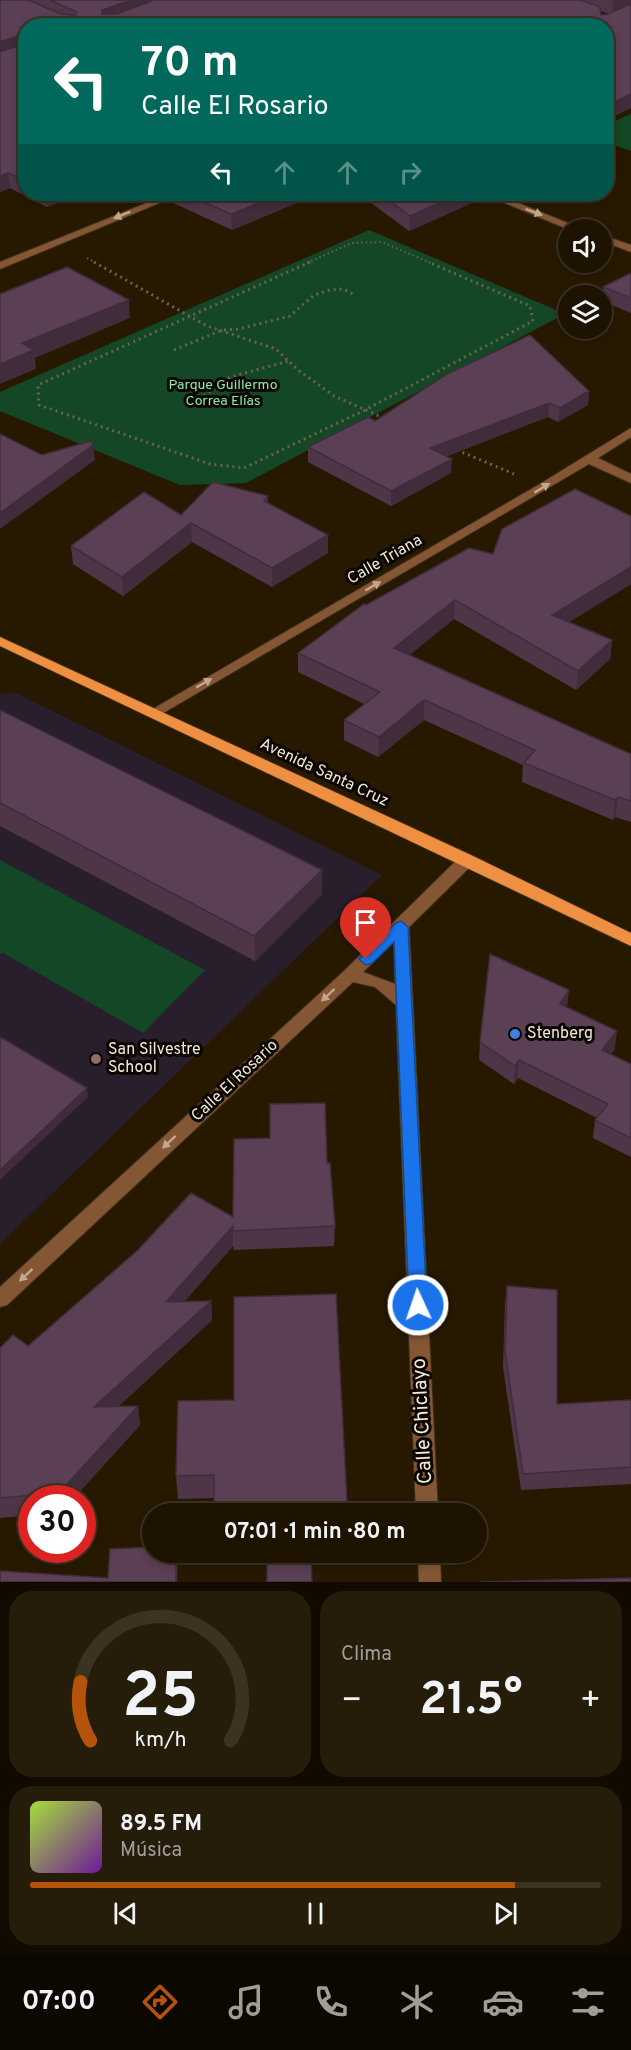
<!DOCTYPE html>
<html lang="es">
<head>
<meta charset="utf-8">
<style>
	body { margin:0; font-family:Overpass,sans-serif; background:#251c0a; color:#f1f3f6; height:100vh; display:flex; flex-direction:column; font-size:22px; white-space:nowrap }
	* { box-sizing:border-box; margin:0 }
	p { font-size:20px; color:#a09e99 }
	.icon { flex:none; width:33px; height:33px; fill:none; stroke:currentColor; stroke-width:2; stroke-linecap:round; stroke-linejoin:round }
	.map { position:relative; height:1582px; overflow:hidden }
	.side { display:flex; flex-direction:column; gap:9px; padding:9px; background:#100a00; flex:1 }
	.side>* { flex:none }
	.guide { position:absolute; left:18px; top:18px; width:596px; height:183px; border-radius:24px; box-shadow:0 3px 9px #0003,0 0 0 2px #3b3222; background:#00695c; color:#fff; overflow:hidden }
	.fabs { position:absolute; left:558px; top:219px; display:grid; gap:12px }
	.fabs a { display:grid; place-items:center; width:54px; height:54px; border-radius:50%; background:#1d1300; box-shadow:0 3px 9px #0003,0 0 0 2px #3b3222; font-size:30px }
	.speed { position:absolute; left:18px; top:1485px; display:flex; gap:12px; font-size:30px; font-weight:700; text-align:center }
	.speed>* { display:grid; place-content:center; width:78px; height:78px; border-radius:50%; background:#1d1300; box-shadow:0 3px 9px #0003,0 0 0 2px #3b3222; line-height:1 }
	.speed .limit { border:9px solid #d22; background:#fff; color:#111 }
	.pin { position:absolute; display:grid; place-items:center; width:51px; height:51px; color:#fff; margin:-62px -26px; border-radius:50% 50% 50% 0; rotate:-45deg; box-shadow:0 0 6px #0007 }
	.pin .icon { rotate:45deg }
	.me { position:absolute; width:66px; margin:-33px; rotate:357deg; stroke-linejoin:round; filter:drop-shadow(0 0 4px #0008) }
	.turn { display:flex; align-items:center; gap:21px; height:126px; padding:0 24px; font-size:27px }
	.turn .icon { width:78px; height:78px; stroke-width:2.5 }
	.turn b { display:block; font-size:42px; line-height:51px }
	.lanes { display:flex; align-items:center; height:57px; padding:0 24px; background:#0003; justify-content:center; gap:30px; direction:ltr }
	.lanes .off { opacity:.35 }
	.big { font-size:45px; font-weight:700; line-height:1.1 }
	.side .card { flex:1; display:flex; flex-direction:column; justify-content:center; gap:9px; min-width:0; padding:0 21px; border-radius:24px; background:#251c0a }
	.side .dial { align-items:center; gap:0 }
	.dial svg { height:156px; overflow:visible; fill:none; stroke:#3b3222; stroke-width:7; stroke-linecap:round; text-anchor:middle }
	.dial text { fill:#f1f3f6; stroke:none }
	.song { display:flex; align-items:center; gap:18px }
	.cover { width:72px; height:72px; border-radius:9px; background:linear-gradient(135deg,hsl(80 70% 55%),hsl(280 70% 35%)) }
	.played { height:6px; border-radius:3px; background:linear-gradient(90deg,#b45309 85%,#3b3222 85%) }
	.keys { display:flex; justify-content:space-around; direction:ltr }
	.heat { display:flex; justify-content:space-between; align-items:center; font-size:33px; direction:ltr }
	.side .tiles { flex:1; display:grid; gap:9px; grid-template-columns:1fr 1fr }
	.card:last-child { grid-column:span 2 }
	.trip { position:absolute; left:142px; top:1503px; width:345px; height:60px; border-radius:30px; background:#1d1300; box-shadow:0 3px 9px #0003,0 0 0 2px #3b3222; font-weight:700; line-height:60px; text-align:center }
	.tab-bar { display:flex; height:96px; justify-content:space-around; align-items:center; background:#0c0800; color:#a09e99 }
	.tab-bar .icon { width:42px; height:42px }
	.tab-bar .active { color:#b45309 }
	.tab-bar b { font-size:27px; color:#f1f3f6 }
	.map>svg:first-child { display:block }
	.education { fill:#291e2c }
	.green { fill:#144726 }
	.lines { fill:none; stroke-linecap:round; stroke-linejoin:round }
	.minor-casing { stroke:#40321a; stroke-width:2 }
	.major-casing { stroke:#40321a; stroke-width:2 }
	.path-far1 { stroke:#6f624c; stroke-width:2; stroke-dasharray:1.5 3; stroke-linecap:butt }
	.path { stroke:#6f624c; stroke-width:3; stroke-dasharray:2 4; stroke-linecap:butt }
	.minor { fill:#845634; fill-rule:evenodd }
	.major { fill:#ee8f42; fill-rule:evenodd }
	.wall { fill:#4e3648; fill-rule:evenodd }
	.shaded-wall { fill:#402c3b }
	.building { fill:#5b3f54; stroke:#402c3b; stroke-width:1.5 }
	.oneway { fill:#c2a78f }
	.route { fill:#1a73e8; stroke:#114b97; stroke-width:1.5 }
	.shop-dot { fill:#3f7fe0; stroke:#0b0500; stroke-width:2 }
	.education-dot { fill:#8d6e63; stroke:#0b0500; stroke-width:2 }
	.labels { text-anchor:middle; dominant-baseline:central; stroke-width:6; stroke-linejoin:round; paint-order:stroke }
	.far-park-label { font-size:14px; fill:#87eea4; stroke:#0b0500 }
	.street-label { font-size:16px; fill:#f4ead9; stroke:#0b0500 }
	.poi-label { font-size:16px; fill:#f4ead9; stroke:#0b0500; text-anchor:start }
	.near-street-label { font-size:20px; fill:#f4ead9; stroke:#0b0500 }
</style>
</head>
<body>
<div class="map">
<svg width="631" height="1582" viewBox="0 0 631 1582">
	<rect width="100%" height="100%" fill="#271900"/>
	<path class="education" d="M16,693l366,182 -382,369v-550z"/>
	<path class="green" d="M631,114v37l-25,-9v-17z
		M369,230l187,80 1,8 -311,165 -66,2 -180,-74v-19z
		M0,860l205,110 -62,63 -140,-80 -3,1z"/>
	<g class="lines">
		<g class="minor-casing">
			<path id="minor" d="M169,194h12l-181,75v-7z
				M483,194h13l89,36h-15z
				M602,235l29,10v7l-29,-11z
				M631,428v9l-33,21 33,16v9l-42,-19 -431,252h-10l-2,-3 394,-229z
				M467,855l8,5 -2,4 -64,63 29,587h-22l-20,-509 -21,-18 -22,-5 -346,323 -7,2v-20l343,-315 118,-116zM394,942l1,42 -32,-12z
				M418,1552h22l1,30h-22z"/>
		</g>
		<g class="major-casing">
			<path id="major" d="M0,637l473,219 158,77v13l-631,-300z"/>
		</g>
		<path class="path-far1" d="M87,258l9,5
			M307,263l45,-20 30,-1 49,21"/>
		<path class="path" d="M94,262l113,64 69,23 22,21 36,26 50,22
			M310,262l-272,123 1,20 171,59 34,4 121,-58 168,-89 -3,-15 -102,-44
			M174,350l48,-20 17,-1 51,-13 24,-21 16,-5 13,-1 12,6
			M187,402l14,-4 29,-21 59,-16
			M457,450l57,24"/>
		<use href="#minor" class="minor"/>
		<use href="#major" class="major"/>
	</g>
	<path class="wall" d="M0,0h631v108l-25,12v-94h-580v168h56l-35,13 -37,-19 -10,4zM601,11l8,3 -8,1z
		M169,194h149l-86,36 -63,-29z
		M359,194h113v9l-63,28z
		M631,273v40l-29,-12 1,-14z
		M589,391l-1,14 -30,17 -10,-5 -102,39 5,17 -60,33 -83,-44v-15l67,-26z
		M268,503l60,50 -56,34 -80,-45 -69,54 -50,-32 -2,-18 110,-31z
		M631,516v68l-62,38 43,18 -2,19 -34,31 -122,-71 -45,36 222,99v68l-16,-5 -2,3 -91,-38 1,-17 -99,-45 -46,37 -34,-17v-20l20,-16 -66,-32v-19l68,-48 127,-51z
		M0,710l322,184 -67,67 -255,-135z
		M567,1007l48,42 -5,5 21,10v93l-38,-19 2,-18 2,-2 -79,-40 -4,6 -35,-24 1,-18z
		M327,1163l8,63 -1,20 -100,4 -1,-4 -48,55h26l1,19 -93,86h19l2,19 -66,73h-42v17l-32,3v-170l28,-2 205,-129z
		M507,1286l50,118 74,-4v84l-110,6 -18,-123 2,-64z
		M178,1401l169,101v12h-133v-16l-36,1 -2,-23z"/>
	<path class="shaded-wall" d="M131,0h37l-65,24 -1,-10v-4z
		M617,0h14v10l-19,5 1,-14z
		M24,34l1,14 -25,8v-14z
		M631,94v14l-25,12v-14z
		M8,173l2,15 -10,4v-16z
		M46,194h36l-35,13z
		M281,194h37l-86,36 -1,-16z
		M459,194h13v9l-63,28 1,-15z
		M129,300l1,18 -95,40 1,11 -36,15v-20l22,-21z
		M589,391l-1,14 -30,17 2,-14z
		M549,403l-1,14 -118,46v-15z
		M93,445l2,15 -95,69v-16z
		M452,459l-1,14 -60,33v-15z
		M268,496l1,19 -5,-14z
		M191,523l1,19 -69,54 -1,-19z
		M328,535v18l-56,34v-19z
		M631,567v17l-81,50 2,-19z
		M455,600l-1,19 -60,49v-20z
		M612,640l-2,19 -34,31 2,-19z
		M424,700v20l-46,37 1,-20z
		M618,797l-3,20 -2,3 2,-20z
		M322,870v24l-67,67 -1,-25z
		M569,990l-2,18 -7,-4z
		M617,1031l-2,18 -16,19 3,-18z
		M519,1060l-1,18 -4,6 1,-18z
		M87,1088l1,9 -88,83v-10z
		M233,1226v20l-66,75 -1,-19z
		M211,1301l1,19 -115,106 -3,-19z
		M138,1406l2,19 -66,73h-15v-5z
		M176,1552l2,13 -1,17h-1z"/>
	<path class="building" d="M0,0h28l33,14 14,1 2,-3 -27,-12h81l-29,10v4h15l37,-14h427l19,7 1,8 7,-1 23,-10v90l-25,12v-80h-580v9l-2,-1 -24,8z
		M26,43v138l-18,-8 -8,3v-124z
		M185,194h96l-50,20z
		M380,194h79l-49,22z
		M67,267l62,33 -107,43 12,7 -34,14v-70z
		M631,273v25l-28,-11z
		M530,335l59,56 -29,17 -11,-5 -119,45 22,11 -61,32 -83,-44 60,-30 7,4 72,-47z
		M0,434l42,21 49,-14 2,4 -93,68z
		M213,482l55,14 -4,5 64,34 -56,33 -81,-45 -69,54 -51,-31 73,-54 37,23z
		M575,489l56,27v51l-79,48 60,25 -34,31 -123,-71 -61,48 237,106v47l-13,-4 -3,3 -91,-37 11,-13 -111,-50 -45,37 -35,-17 36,-28 -82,-39 66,-49 2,1 103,-57 24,6 9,-25z
		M0,710l322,160 -68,66 -254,-133z
		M490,954l79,36 -9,14 57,27 -15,19 29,14v74l-36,-18 13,-16 -89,-44 -4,6 -35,-24z
		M0,1037l87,51 -87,82z
		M325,1103l2,60h3l5,63 -102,5v-5l-67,76 45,-1 -117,106 44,-1 -79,87 -59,5v-150l13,-13 15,11 110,-96 53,-57 42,24 1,-78 36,-1v-34z
		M507,1286l50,4v114l74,-4v67l-108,7 -18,-123z
		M336,1294l11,208 -36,1v11h-44v-10l-53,1v-30l-38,1 2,-75 56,-1v-103z
		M153,1547v5h23v30h-176v-11l108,7 2,-29z
		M267,1552h44l1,30h-45z
		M631,1578v4h-151z"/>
	<defs><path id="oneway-solid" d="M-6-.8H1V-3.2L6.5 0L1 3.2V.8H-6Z" transform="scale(1.5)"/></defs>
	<g class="oneway">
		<use href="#oneway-solid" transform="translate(534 212) rotate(21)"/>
		<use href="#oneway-solid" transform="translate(122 215) rotate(158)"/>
		<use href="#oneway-solid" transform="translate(542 488) rotate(-31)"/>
		<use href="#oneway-solid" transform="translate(373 586) rotate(-30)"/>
		<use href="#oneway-solid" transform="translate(204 683) rotate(-30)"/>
		<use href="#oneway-solid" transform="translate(328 995) rotate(137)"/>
		<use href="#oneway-solid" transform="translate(169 1142) rotate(137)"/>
		<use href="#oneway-solid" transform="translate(26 1275) rotate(137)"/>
	</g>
	<path class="route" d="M401,921l7,6 19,378 -3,6 -6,2 -6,-2 -3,-6 -15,-363 -22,21 -6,2 -7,-6 37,-36z"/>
	<circle class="shop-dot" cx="515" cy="1034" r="6"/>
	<circle class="education-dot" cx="96" cy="1059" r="6"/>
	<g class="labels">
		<g class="far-park-label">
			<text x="223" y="385">Parque Guillermo<tspan x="223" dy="16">Correa Elías</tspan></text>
		</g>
		<g class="street-label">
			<text transform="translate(385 560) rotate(-30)">Calle Triana</text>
			<text transform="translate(324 773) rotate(25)">Avenida Santa Cruz</text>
			<text transform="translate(235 1081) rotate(-43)">Calle El Rosario</text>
		</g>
		<g class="poi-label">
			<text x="527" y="1034">Stenberg</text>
			<text x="108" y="1050">San Silvestre<tspan x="108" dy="18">School</tspan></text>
		</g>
		<g class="near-street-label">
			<text transform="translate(423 1421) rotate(-93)">Calle Chiclayo</text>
		</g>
	</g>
</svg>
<div class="fabs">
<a><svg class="icon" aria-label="sound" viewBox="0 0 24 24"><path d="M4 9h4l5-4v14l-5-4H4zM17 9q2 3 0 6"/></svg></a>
<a><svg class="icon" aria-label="layers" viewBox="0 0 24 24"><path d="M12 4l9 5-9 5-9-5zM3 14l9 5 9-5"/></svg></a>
</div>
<div class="speed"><div class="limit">30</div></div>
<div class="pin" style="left:366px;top:959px;background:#d93025"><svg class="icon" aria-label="arrive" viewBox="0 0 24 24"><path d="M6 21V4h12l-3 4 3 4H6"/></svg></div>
<svg class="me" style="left:418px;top:1305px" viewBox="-20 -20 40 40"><circle r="17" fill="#1a73e8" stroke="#fff" stroke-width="3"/><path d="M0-11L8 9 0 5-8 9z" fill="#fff"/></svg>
<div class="trip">07:01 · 1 min · 80 m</div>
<div class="guide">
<div class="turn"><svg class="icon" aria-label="left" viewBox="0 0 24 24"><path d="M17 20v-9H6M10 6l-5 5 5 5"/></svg><div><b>70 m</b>Calle El Rosario</div></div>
<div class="lanes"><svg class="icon" aria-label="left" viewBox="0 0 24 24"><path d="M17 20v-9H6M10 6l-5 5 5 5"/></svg><svg class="icon off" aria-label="ahead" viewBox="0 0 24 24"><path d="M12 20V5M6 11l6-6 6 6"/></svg><svg class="icon off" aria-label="ahead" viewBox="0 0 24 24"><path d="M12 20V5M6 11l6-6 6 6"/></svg><svg class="icon off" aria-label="right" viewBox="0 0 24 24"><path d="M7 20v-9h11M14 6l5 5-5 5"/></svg></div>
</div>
</div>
<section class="side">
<div class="tiles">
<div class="card dial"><svg viewBox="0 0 100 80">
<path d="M14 69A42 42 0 1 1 86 69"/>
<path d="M14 69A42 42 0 0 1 9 39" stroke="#b45309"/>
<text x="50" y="56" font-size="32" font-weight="700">25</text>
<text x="50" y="72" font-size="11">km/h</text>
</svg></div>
<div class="card"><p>Clima</p>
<div class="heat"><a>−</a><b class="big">21.5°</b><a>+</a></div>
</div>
<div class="card">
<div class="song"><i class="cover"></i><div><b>89.5 FM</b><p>Música</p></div></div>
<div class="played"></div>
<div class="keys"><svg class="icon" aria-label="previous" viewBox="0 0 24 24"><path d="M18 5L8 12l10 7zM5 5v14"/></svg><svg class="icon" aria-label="pause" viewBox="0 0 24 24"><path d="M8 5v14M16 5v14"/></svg><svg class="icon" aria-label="next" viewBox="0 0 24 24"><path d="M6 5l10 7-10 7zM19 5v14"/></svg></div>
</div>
</div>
</section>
<nav class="tab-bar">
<b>07:00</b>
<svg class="icon active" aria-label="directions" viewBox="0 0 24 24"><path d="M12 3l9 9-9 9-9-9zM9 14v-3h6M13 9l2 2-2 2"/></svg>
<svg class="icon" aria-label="music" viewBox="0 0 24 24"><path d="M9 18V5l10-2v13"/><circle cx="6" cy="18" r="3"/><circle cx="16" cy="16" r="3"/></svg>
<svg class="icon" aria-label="phone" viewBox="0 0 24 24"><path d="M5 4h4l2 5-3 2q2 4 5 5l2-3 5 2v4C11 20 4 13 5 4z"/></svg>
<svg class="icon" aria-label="climate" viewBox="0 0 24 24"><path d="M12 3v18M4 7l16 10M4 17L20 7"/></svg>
<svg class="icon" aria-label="car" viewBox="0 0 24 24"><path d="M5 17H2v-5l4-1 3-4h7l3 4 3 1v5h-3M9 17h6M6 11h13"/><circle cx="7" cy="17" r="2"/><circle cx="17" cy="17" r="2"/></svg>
<svg class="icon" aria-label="filters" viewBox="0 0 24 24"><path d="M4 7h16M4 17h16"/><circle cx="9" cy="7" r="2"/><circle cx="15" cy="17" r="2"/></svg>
</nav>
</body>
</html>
